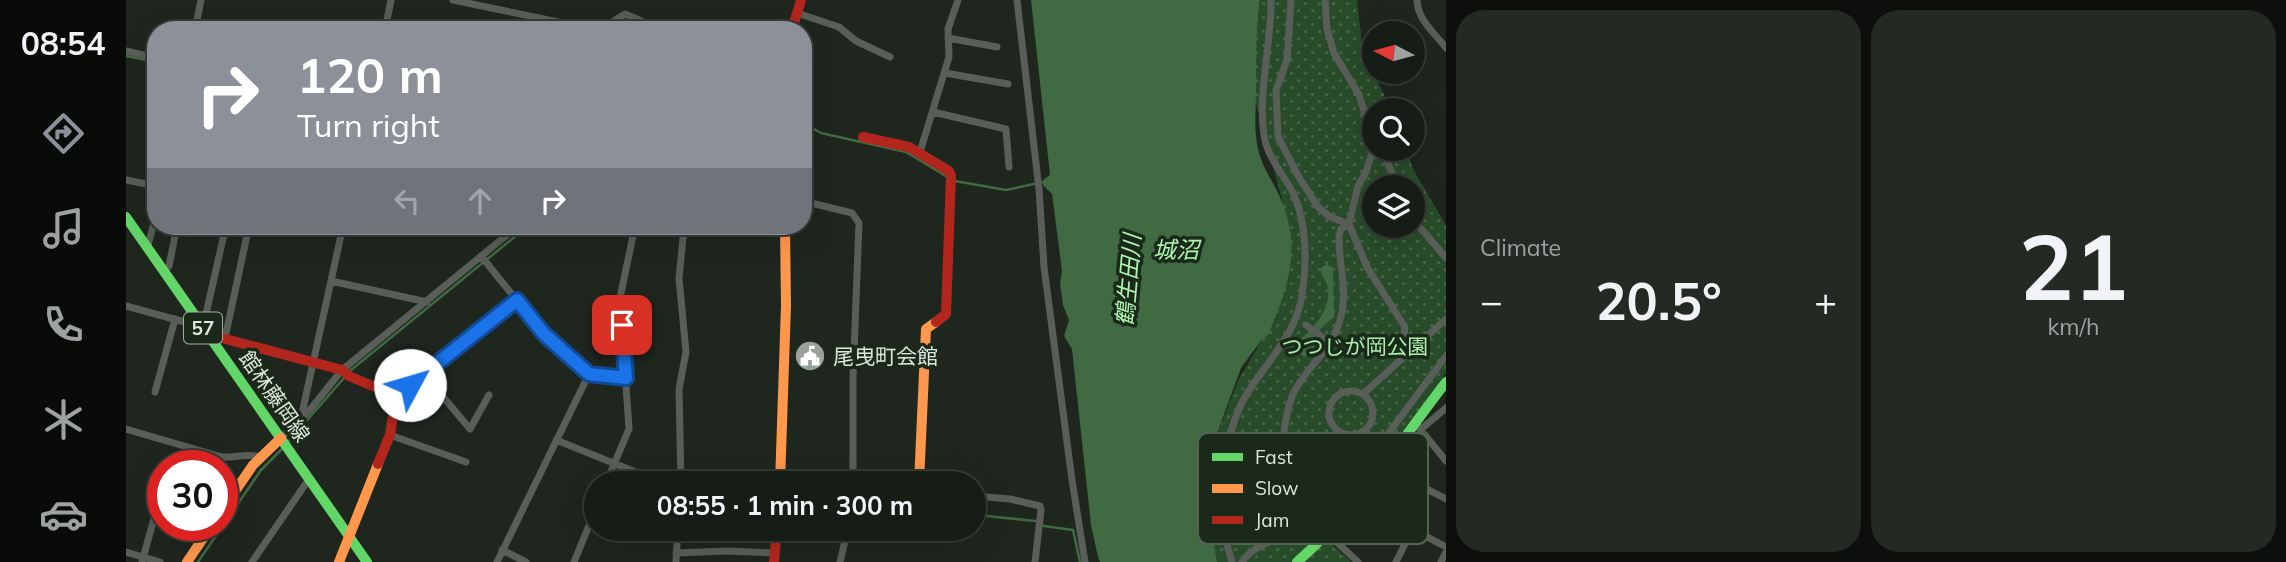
<!DOCTYPE html>
<html lang="en">
<head>
<meta charset="utf-8">
<style>
	body { margin:0; font-family:Mulish,"Noto Sans JP",sans-serif; background:#232923; color:#f1f3f6; height:100vh; display:flex; flex-direction:column; font-size:26px; white-space:nowrap }
	* { box-sizing:border-box; margin:0 }
	p { font-size:23px; color:#9ea1a1 }
	.icon { flex:none; width:38px; height:38px; fill:none; stroke:currentColor; stroke-width:2; stroke-linecap:round; stroke-linejoin:round }
	.map { position:relative; flex:1; overflow:hidden }
	.details { display:flex; flex-direction:column; gap:10px; padding:10px; background:#0c0f0c; width:840px }
	.details>* { flex:none }
	.hud { position:absolute; left:21px; top:21px; width:665px; height:214px; border-radius:28px; box-shadow:0 7px 28px #0002,0 0 0 2px #353a35; background:#8c9099; color:#fff; overflow:hidden }
	.needle { width:46px; rotate:276deg }
	.buttons { position:absolute; left:1236px; top:21px; display:grid; gap:14px }
	.buttons a { display:grid; place-items:center; width:63px; height:63px; border-radius:50%; background:#161c16; box-shadow:0 7px 28px #0002,0 0 0 2px #353a35; font-size:35px }
	.speed { position:absolute; left:21px; top:450px; display:flex; gap:14px; font-size:35px; font-weight:700; text-align:center }
	.speed>* { display:grid; place-content:center; width:91px; height:91px; border-radius:50%; background:#161c16; box-shadow:0 7px 28px #0002,0 0 0 2px #353a35; line-height:1 }
	.speed .limit { border:10px solid #d22; background:#fff; color:#111 }
	.pin { position:absolute; display:grid; place-items:center; width:60px; height:60px; color:#fff; margin:-30px; border-radius:14px; box-shadow:0 4px 10px #0006 }
	.me { position:absolute; width:77px; margin:-38px; rotate:51deg; stroke-linejoin:round; filter:drop-shadow(0 0 5px #0008) }
	.turn { display:flex; align-items:center; gap:24px; height:147px; padding:0 35px; font-size:32px }
	.turn .icon { width:91px; height:91px; stroke-width:2.5 }
	.turn b { display:block; font-size:49px; line-height:60px }
	.lanes { display:flex; align-items:center; height:66px; padding:0 35px; background:#0003; justify-content:center; gap:35px; direction:ltr }
	.lanes .off { opacity:.35 }
	.big { font-size:52px; font-weight:700; line-height:1.1 }
	.details .widget { flex:1; display:flex; flex-direction:column; justify-content:center; gap:10px; min-width:0; padding:0 24px; border-radius:28px; background:#232923 }
	.details .dial { align-items:center; gap:0 }
	.dial b { font-size:91px; line-height:1 }
	.heat { display:flex; justify-content:space-between; align-items:center; font-size:38px; direction:ltr }
	.details .tiles { flex:1; display:grid; gap:10px; grid-template-columns:repeat(2,1fr) }
	.trip { position:absolute; left:458px; top:471px; width:402px; height:70px; border-radius:35px; background:#161c16; box-shadow:0 7px 28px #0002,0 0 0 2px #353a35; font-weight:700; line-height:70px; text-align:center }
	main { display:flex; flex:1; min-height:0 }
	.menu { display:flex; flex-direction:column; width:126px; justify-content:space-around; align-items:center; background:#090b09; color:#9ea1a1 }
	.menu .icon { width:49px; height:49px }
	.menu .current { color:#8c9099 }
	.menu b { font-size:32px; color:#f1f3f6 }
	.map>svg:first-child { display:block }
	.green { fill:url(#green-dots); fill-rule:evenodd }
	.water { fill:#406a41 }
	.lines { fill:none; stroke-linecap:round; stroke-linejoin:round }
	.stream { stroke:#406a41; stroke-width:2.5 }
	.street { stroke:#595e59; stroke-width:7 }
	.fast { stroke:#63d668; stroke-width:10 }
	.slow { stroke:#ff974d; stroke-width:10 }
	.jam { stroke:#b3261e; stroke-width:10 }
	.route-casing { stroke:#114b97; stroke-width:18 }
	.route { stroke:#1a73e8; stroke-width:12 }
	.labels { text-anchor:middle; dominant-baseline:central; stroke-width:7; stroke-linejoin:round; paint-order:stroke }
	.shield { fill:#1a291a; stroke:#a2aea2; stroke-width:2 }
	.shield-label { font-size:19px; font-weight:bold; fill:#dde7dd }
	.park-label { font-size:21px; fill:#a9eeaa; stroke:#1a291a }
	.poi-label { font-size:21px; fill:#dde7dd; stroke:#1a291a; text-anchor:start }
	.street-label { font-size:21px; fill:#dde7dd; stroke:#1a291a }
	.water-label { font-size:23px; font-style:italic; fill:#b0f5b1; stroke:#1a291a }
	.key { fill:#1a291a; stroke:#546254; stroke-width:2 }
	.key-label { font-size:19px; fill:#dde7dd }
</style>
</head>
<body>
<main>
<nav class="menu">
<b>08:54</b>
<svg class="icon current" aria-label="directions" viewBox="0 0 24 24"><path d="M12 3l9 9-9 9-9-9zM9 14v-3h6M13 9l2 2-2 2"/></svg>
<svg class="icon" aria-label="music" viewBox="0 0 24 24"><path d="M9 18V5l10-2v13"/><circle cx="6" cy="18" r="3"/><circle cx="16" cy="16" r="3"/></svg>
<svg class="icon" aria-label="phone" viewBox="0 0 24 24"><path d="M5 4h4l2 5-3 2q2 4 5 5l2-3 5 2v4C11 20 4 13 5 4z"/></svg>
<svg class="icon" aria-label="climate" viewBox="0 0 24 24"><path d="M12 3v18M4 7l16 10M4 17L20 7"/></svg>
<svg class="icon" aria-label="car" viewBox="0 0 24 24"><path d="M5 17H2v-5l4-1 3-4h7l3 4 3 1v5h-3M9 17h6M6 11h13"/><circle cx="7" cy="17" r="2"/><circle cx="17" cy="17" r="2"/></svg>
</nav>
<div class="map">
<svg width="1320" height="562" viewBox="0 0 1320 562">
	<defs>
		<pattern id="green-dots" width="8" height="8" patternUnits="userSpaceOnUse" patternTransform="scale(1.75)"><rect width="8" height="8" fill="#284c2a"/><path d="M2 2h.1M6 6h.1" fill="none" stroke="#476648" stroke-width="1.8" stroke-linecap="round"/></pattern>
	</defs>
	<rect width="100%" height="100%" fill="#1e261e"/>
	<path class="green" d="M1134,0h97l6,53 29,57h-18v39h32l8,22 32,54v148l-122,164 27,25h-134l-8,-45 3,-70 26,-66 25,-43 27,-73 -8,-65 -30,-112zM1248,187h38v39h-38z"/>
	<path class="water" d="M905,0h229c-4,30 -4,60 -4,91 0,17 -2,36 1,53 4,24 17,37 25,58 20,49 5,88 -14,133l-5,3 -22,30 -29,79 -3,67 8,48h-117l-2,-5 -7,-32 -19,-176 -8,-13 5,-16 -6,-15 -3,-22 2,-12 -10,-77 -9,-9v-5l7,-5z
		M1201,264l6,4 1,49c-21,17 -16,16 -27,38l-3,2 -8,-9v-5c16,-13 38,-35 31,-59 -3,-7 -6,-8 -6,-16z"/>
	<g class="lines">
		<path class="stream" d="M0,56l30,6
			M677,123l18,10 85,19 43,26
			M829,181l51,9 37,-8
			M162,442l63,-72 177,-144
			M861,516l48,5 9,5 29,4 7,32
			M72,562l63,-92 23,-23"/>
		<path class="street" d="M327,0l144,30
			M891,0l22,189 5,78 28,213 13,82
			M1199,0l2,29 7,24 25,42 12,38 2,17 -7,22 -8,14 -9,38 18,43 38,60 -2,18 1,12
			M1291,0c1,21 17,32 29,48
			M671,13l42,14 17,14 34,16
			M69,30l6,-30
			M259,30l6,-30
			M474,30l25,-16 37,16
			M822,38l49,9
			M0,51l30,7
			M819,73l63,11
			M807,112l73,17 3,38
			M1247,150l13,9 12,28
			M794,152l29,-95 -1,-28 10,-29
			M0,180l30,6
			M677,201l49,12 7,10 -6,155v105
			M1286,218l34,40
			M21,248l9,-32
			M355,256l63,78 45,40 37,4
			M38,271l5,-5 8,-40
			M205,281l96,21
			M0,306l77,21 22,-97 -19,-4
			M1180,325l17,13
			M99,338l24,-112
			M298,374l46,55 19,-34
			M1203 413a22 22 0 1 1 44 0a22 22 0 1 1-44 0Z
			M29,392l20,-73
			M1237,394l83,-75
			M270,396l121,-96
			M175,418l42,-192
			M1290,424l30,37
			M0,429l96,28c14,1 25,-4 38,0
			M1294,430l26,-22
			M264,435l76,27
			M155,438l28,-27 33,-41 176,-144
			M430,440l107,43
			M1258,467l62,32
			M480,483l23,-54 -9,-131 15,-72
			M555,483l-2,-94 7,-37 -7,-74 4,-40 4,-12
			M849,496l35,3 30,7 1,4 -6,52
			M1233,501l87,46
			M64,525l17,7
			M661,528l60,6
			M1203,535l29,27
			M1132,548c-2,-18 12,-38 17,-56 10,-32 5,-69 19,-100 14,-27 37,-40 46,-72 9,-29 -2,-56 -1,-85l2,-6 8,-5 -19,-7 -12,-10 -18,-28 -22,-42 -2,-47 11,-30 4,-60
			M376,550l24,12
			M0,552l34,10
			M550,553l50,-2 48,2
			M16,562l13,-47 8,2
			M126,562l57,-83
			M371,562l92,-188
			M448,562l23,-56
			M550,562l2,-34
			M714,562l8,-34
			M1106,562c-16,-47 -11,-128 16,-170 20,-31 49,-60 54,-97 5,-31 5,-70 -8,-100 -8,-17 -23,-33 -28,-51 -11,-39 6,-102 5,-144
			M1116,562c16,-25 65,-28 88,-50l116,-156
			M1270,562l16,-32
			M1315,562l5,-10"/>
		<path class="fast" d="M0,217l241,345
			M1171,562c60,-52 101,-118 149,-180"/>
		<path class="slow" d="M654,483l6,-178 -1,-79
			M793,483l7,-154 10,-7
			M96,510l31,-45 28,-27
			M61,562l25,-37
			M213,562l39,-98"/>
		<path class="jam" d="M666,30l9,-30
			M737,137l46,10 40,24 2,5 -5,138 -10,8
			M81,334l135,36 7,6 47,20 -6,39 -12,29
			M648,562l3,-34"/>
	</g>
	<g class="lines">
		<g class="route-casing">
			<path id="route" d="M284,385l107,-85 27,34 45,40 37,4 -4,-53"/>
		</g>
		<use href="#route" class="route"/>
	</g>
	<defs>
		<g id="civic-disc" transform="scale(1.575)"><circle r="9.5" fill="#9aa39a" stroke="#1a291a"/><path d="M-.6-6.5H3V-4.5H.6V-3L4-1V1h2V6H-6V1h2V-1L-.6-3ZM-1.2 2.5V6h2.4V2.5Z" fill="#fff"/></g>
	</defs>
	<g fill-rule="evenodd">
		<use href="#civic-disc" x="684" y="356"/>
	</g>
	<g class="labels">
		<rect class="shield" x="58" y="312.5" width="38" height="31" rx="5"/>
		<g class="shield-label">
			<text x="77" y="328">57</text>
		</g>
		<g class="park-label">
			<text x="1229" y="346">つつじが岡公園</text>
		</g>
		<g class="poi-label">
			<text x="707" y="356">尾曳町会館</text>
		</g>
		<g class="street-label">
			<text transform="translate(149 396) rotate(55)">館林藤岡線</text>
		</g>
		<g class="water-label">
			<text x="1050" y="249">城沼</text>
			<text transform="translate(1002 280) rotate(-85)">鶴生田川</text>
		</g>
	</g>
	<rect x="1072" y="433" width="230" height="111" rx="10" class="key"/>
	<rect x="1086" y="453" width="31" height="8" fill="#63d668"/>
	<rect x="1086" y="484" width="31" height="9" fill="#ff974d"/>
	<rect x="1086" y="516" width="31" height="8" fill="#b3261e"/>
	<g class="key-label">
		<text x="1129" y="464">Fast</text>
		<text x="1129" y="495">Slow</text>
		<text x="1129" y="527">Jam</text>
	</g>
</svg>
<div class="buttons">
<a><svg class="needle" viewBox="-14 -14 28 28"><path d="M0-13l5 13h-10z" fill="#e53935"/><path d="M0 13l5-13h-10z" fill="#9ea1a1"/></svg></a>
<a><svg class="icon" aria-label="search" viewBox="0 0 24 24"><circle cx="10" cy="10" r="6"/><path d="M15 15l6 6"/></svg></a>
<a><svg class="icon" aria-label="layers" viewBox="0 0 24 24"><path d="M12 4l9 5-9 5-9-5zM3 14l9 5 9-5"/></svg></a>
</div>
<div class="speed"><div class="limit">30</div></div>
<div class="pin" style="left:496px;top:325px;background:#d93025"><svg class="icon" aria-label="arrive" viewBox="0 0 24 24"><path d="M6 21V4h12l-3 4 3 4H6"/></svg></div>
<svg class="me" style="left:284px;top:385px" viewBox="-20 -20 40 40"><circle r="19" fill="#fff"/><path d="M0-13L10 11 0 6-10 11z" fill="#1a73e8"/></svg>
<div class="trip">08:55 · 1 min · 300 m</div>
<div class="hud">
<div class="turn"><svg class="icon" aria-label="right" viewBox="0 0 24 24"><path d="M7 20v-9h11M14 6l5 5-5 5"/></svg><div><b>120 m</b>Turn right</div></div>
<div class="lanes"><svg class="icon off" aria-label="left" viewBox="0 0 24 24"><path d="M17 20v-9H6M10 6l-5 5 5 5"/></svg><svg class="icon off" aria-label="ahead" viewBox="0 0 24 24"><path d="M12 20V5M6 11l6-6 6 6"/></svg><svg class="icon" aria-label="right" viewBox="0 0 24 24"><path d="M7 20v-9h11M14 6l5 5-5 5"/></svg></div>
</div>
</div>
<section class="details">
<div class="tiles">
<div class="widget"><p>Climate</p>
<div class="heat"><a>−</a><b class="big">20.5°</b><a>+</a></div>
</div>
<div class="widget dial"><b>21</b><p>km/h</p></div>
</div>
</section>
</main>
</body>
</html>
